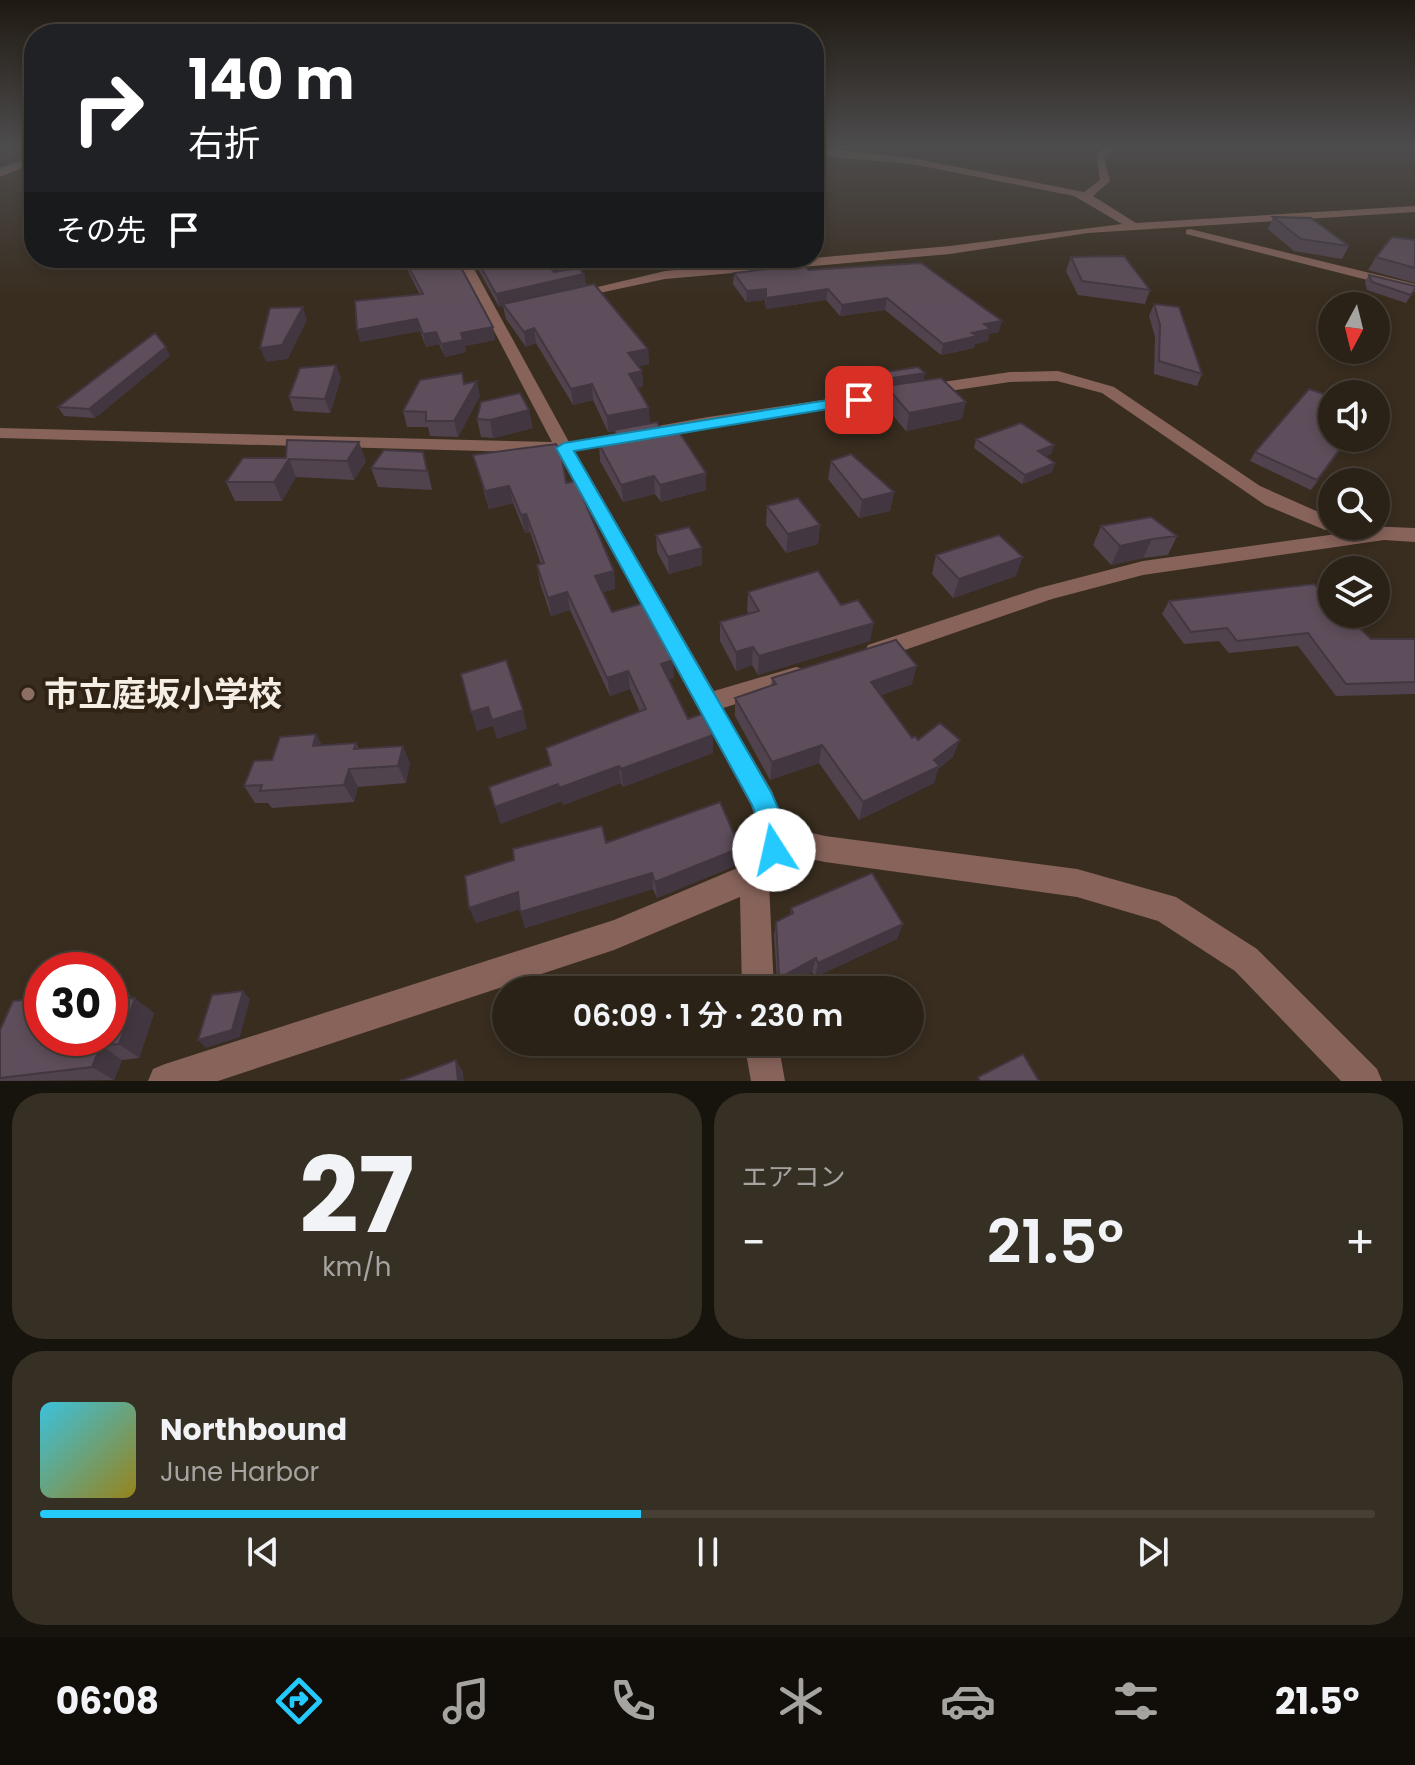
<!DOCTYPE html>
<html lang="ja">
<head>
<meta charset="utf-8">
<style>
	body { margin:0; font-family:Poppins,"Noto Sans JP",sans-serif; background:#362f24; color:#f1f3f6; height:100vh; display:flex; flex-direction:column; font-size:30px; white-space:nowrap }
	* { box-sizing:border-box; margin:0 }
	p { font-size:26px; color:#a5a4a1 }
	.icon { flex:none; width:44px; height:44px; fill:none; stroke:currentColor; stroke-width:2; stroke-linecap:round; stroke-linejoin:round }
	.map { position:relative; height:1081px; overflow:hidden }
	.sheet { display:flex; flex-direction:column; gap:12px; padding:12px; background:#17130d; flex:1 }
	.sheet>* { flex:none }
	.guide { position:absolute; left:24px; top:24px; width:800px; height:244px; border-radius:32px; box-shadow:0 4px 12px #0003,0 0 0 2px #463f36; background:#202124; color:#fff; overflow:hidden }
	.needle { width:52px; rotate:187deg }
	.tools { position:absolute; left:1318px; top:292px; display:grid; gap:16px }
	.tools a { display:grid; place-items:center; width:72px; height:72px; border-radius:50%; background:#2a2217; box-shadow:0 4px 12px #0003,0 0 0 2px #463f36; font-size:40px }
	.speed { position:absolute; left:24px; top:952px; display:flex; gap:16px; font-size:40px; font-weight:700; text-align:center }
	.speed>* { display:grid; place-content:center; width:104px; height:104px; border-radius:50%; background:#2a2217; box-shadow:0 4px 12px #0003,0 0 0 2px #463f36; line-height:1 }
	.speed .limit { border:12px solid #d22; background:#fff; color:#111 }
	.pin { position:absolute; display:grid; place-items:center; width:68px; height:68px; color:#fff; margin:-34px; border-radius:16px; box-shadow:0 4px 12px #0006 }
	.me { position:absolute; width:88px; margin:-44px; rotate:350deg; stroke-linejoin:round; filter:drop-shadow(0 0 6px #0008) }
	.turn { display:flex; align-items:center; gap:28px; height:168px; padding:0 32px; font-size:36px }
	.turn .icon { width:104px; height:104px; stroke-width:2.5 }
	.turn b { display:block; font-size:56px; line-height:68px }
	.then { display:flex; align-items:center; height:76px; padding:0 32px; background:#0003; gap:16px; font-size:30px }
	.big { font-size:60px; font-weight:600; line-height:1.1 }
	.sheet .card { flex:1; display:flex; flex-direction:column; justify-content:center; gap:12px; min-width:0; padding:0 28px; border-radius:32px; background:#362f24 }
	.sheet .dial { align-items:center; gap:0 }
	.dial b { font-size:104px; line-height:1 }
	.song { display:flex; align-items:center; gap:24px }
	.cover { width:96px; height:96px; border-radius:12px; background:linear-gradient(135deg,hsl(190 70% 55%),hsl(50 70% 35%)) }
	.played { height:8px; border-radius:4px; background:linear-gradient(90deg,#24c9fe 45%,#463f36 45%) }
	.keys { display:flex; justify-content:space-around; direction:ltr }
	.heat { display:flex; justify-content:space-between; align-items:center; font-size:44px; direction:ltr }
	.sheet .tiles { flex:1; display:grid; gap:12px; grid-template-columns:1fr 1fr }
	.card:last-child { grid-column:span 2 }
	.trip { position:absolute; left:492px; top:976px; width:432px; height:80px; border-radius:40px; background:#2a2217; box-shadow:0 4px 12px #0003,0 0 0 2px #463f36; font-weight:600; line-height:80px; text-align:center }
	.tabs { display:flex; height:128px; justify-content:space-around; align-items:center; background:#110e09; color:#a5a4a1 }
	.tabs .icon { width:56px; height:56px }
	.tabs .selected { color:#24c9fe }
	.tabs b { font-size:36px; color:#f1f3f6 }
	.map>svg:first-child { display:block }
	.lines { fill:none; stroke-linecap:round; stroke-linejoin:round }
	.stream { stroke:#4a6078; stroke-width:4 }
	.street { fill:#87635a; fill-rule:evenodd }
	.wall { fill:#51434e }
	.shaded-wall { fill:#423740 }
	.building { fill:#5e4e5b; stroke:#423740; stroke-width:2 }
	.route { fill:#24c9fe; stroke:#1783a5; stroke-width:2 }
	.education-dot { fill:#8d6e63; stroke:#2e2315; stroke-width:3 }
	.labels { text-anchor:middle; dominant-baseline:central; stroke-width:8; stroke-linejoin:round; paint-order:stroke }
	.near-poi-label { font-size:34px; font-weight:bold; fill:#f5eee5; stroke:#2e2315; text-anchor:start }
</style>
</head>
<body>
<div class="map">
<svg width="1415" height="1081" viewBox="0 0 1415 1081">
	<rect width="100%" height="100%" fill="#382d1f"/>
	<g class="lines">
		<path class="stream" d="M0,170l34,-13"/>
		<path class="street" d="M814,147l98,11 172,34 16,-12 -4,-26 10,-7h11l-13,10 6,24 -17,15 43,27 279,-17v6l-327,21 -138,21 -285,25 -94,20 -7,-4 101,-24 285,-25 172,-22 -48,-28 -162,-32 -70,-6 -28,-6z
			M34,157v6l-34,14v-7z
			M1190,229l225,55v8l-229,-58v-4z
			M456,258h12l101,184 139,-25 302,-45 48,-1 56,16 146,99 72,32v8h9l-2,4h-14l-60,-25 -163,-112 -45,-12 -47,1 -302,45 -133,24 139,240 82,-24 8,2 4,7 -4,7 -81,25 49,83 14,36 39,9 252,33 99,28 81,52 120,120 5,12h-41l-106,-110 -77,-50 -81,-24 -252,-35 -38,-8 -7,19 -11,10 5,107h-32l-2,-93 -126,53 -396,131h-70l5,-12 12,-5 449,-144 140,-59c12,-17 3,-38 -3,-56l-193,-352 -558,-15v-10l552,14z
			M1365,526l50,2v14l-31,-2 -241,35 -91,24 -176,61 -8,-3 -3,-6 3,-6 171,-57 104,-27 215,-30z
			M744,1042h34l7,39h-34z"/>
	</g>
	<path class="wall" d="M1273,217l76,29 -7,13 -48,-8 -26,-22z
		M1415,240v43l-47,-13 8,-13z
		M1071,257l79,33 -5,14 -67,-9 -12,-24z
		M396,258h25l72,69 2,13 -30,6 1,6 -21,5 -6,-13 -13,3 -6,-16 -60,11 60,-47 -11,-22 -2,-7 -6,1z
		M472,258h68l14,14 30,2 2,12 62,63 1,15 -10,2 3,5 1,15 -6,2 13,36 11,5 45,44v17l-45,12 -6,-8 -32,8 -23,-41 -1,-17 16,-4 -1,-9 -6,1 -15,-32 -20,5 -37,-62 -10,4 -20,-28 -3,-13 -4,1z
		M809,270l190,62 -10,2 -1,7 -13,3 -1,4 -33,7 -56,-45 -45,6 -14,-16 -60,9 -1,-9 -19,2 -13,-18 1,-11z
		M1369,275l46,14 -9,14 -39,-13 -2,-8z
		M1154,304l48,70 -5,12 -43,-12 1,-37 -6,-21z
		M170,356l-75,62 -31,-2 -6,-9z
		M867,375l56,6 39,38 -56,12 -23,-27 3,-17 -15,3 -5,-7z
		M341,378l-11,35 -36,-2 -5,-14z
		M464,384l16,12 -22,41 -28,-1 -2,-9h-21l-4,-16z
		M481,402l52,26 -40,10 -12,-1 -4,-18z
		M1349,438l-38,52 -61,-29 5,-9z
		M976,439l78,6 -3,9 -5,2 6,16 -30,12 -48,-36z
		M473,455l93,28 48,88 1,18 -12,3 9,20 62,66 -5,1 19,40 25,16v18l-90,34 -2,-4 -58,22 -1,-4 -62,23 50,-59 -4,-17 94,-36 -10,-23 -20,7 -40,-86 -19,6 -11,-33 -3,-18 4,-1 -11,-32 -5,1 -12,-30 -24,6z
		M286,458l80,3 -12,19 -58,-3 -14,24h-47l-9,-19z
		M831,461l63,31 -4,19 -31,7 -31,-39z
		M371,468l57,2 4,20 -54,-3z
		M767,506l53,19 -2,19 -32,9 -20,-28z
		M1101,526l76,10 -9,19 -25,3 -32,7 -18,-20z
		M656,535l46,13v17l-33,9 -12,-22z
		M936,555l80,21 -63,22 -21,-24z
		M748,592l93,13 29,36 -112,34 -6,-10 -16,6 -16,-30v-19l29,-8 -2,-3z
		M1169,601l202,38h44v55l-79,2 -38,-50 -69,7 -10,-12 -35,3 -22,-30z
		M772,678l140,6 -31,11 31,43 6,2 35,17 -15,12 -4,14 -75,37 -40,-57 -49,17 -35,-64v-18l36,-12z
		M356,743l3,6 51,14 -4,20 -48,4 -4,15 -82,6 -4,-5h-13l-11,-17 28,-26 50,-15z
		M606,843l134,5 -1,16 -82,34 -4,-9 -128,39 -5,-19 -44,14z
		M791,908l106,31 -82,38 -3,-5 -32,18h-5l2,-10 -3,-44 2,-14 14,-7z
		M122,989l32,24 -15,45 -17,2 -8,20 -114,1v-51z"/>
	<path class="shaded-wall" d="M0,147h17l1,3 -5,2 2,4 -15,6z
		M408,258h13l1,5 -16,-1 1,4 -6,1 -2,-7z
		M584,274l2,12 -87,21 -3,-13z
		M766,289l-1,11 -19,2 1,-11z
		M828,289l-2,11 -60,9v-11z
		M887,298l-2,12 -45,6 2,-11z
		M303,307l4,13 -19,39 -22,3 -6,-14z
		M417,319l3,12 -60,11 -3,-12z
		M1002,321l-3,11 -10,2 -1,7 -13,3 -1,4 -33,7 2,-11 41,-20z
		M493,327l2,13 -30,6 1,6 -21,5 -4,-13 20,-11z
		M534,328l2,15 -10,4 -2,-15z
		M436,332l3,12 -13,3 -3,-13z
		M166,347l4,9 -75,62 -6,-9z
		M648,349l1,15 -20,5 -1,-16z
		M336,365l5,13 -11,35 -5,-14z
		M642,371l1,15 -12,3 -2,-15z
		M925,373l-2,9 -52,8 2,-9z
		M477,381l3,15 -22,41 -4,-16z
		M592,384l1,16 -20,5 -2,-16z
		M966,402l-4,17 -56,12 3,-18z
		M649,408l1,16 -42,8 -1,-16z
		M529,410l4,18 -40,10 -3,-18z
		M359,442l7,19 -12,19 -7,-19z
		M1054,445l-3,9 -16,6 3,-9z
		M423,452l5,18 4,20 -5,-19z
		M289,459l7,18 -14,24 -8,-19z
		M1055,463l-3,9 -30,12 3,-9z
		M706,473v17l-45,12 -1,-17z
		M654,476l1,18 -32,8 -2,-17z
		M509,486l4,17 -24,6 -4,-18z
		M894,492l-4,19 -31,7 3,-18z
		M526,514l4,18 -5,1 -4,-18z
		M820,525l-2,19 -32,9 2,-19z
		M1152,539l-9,19 -32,7 9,-19z
		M702,548v17l-33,9 -1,-17z
		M1023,557l-7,19 -63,22 6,-19z
		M614,571l1,18 -18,5 -2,-18z
		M567,592l3,18 -19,6 -3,-18z
		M874,623l-4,18 -112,34 1,-19z
		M753,647l-1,18 -16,6v-19z
		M673,660l1,18 -12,4 -1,-18z
		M917,666l-5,18 -44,16 3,-18z
		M628,671l2,18 -20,7 -3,-18z
		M488,707l35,3 4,19 -30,10 -4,-13 -16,5 -6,-19z
		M316,734l10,18 -13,-6z
		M713,735v18l-90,34 -2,-18z
		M960,740l-7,17 -15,12 -4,14 -75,37 4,-18 71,-42z
		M822,745l-3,18 -49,17 2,-18z
		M403,746l7,17 -4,20 -8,-17z
		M619,766l2,17 -58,22 -4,-17z
		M349,769l9,18 -4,15 -10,-17z
		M558,784l4,17 -62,23 -5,-17z
		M740,848l-1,16 -82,34 -2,-16z
		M652,873l1,16 -128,39 -5,-16z
		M518,892l5,16 -47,15 -7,-15z
		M903,924l-6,15 -82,38 3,-14z
		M816,958l-4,14 -32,18h-5l1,-10z
		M122,989l32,24 -15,45 -20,-14 -1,-45z
		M243,991l7,8 -10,38 -34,11 -8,-8z
		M101,1045l21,15 -8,20 -22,-13z
		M456,1060l7,12 1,9h-6z"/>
	<path class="building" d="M1273,217l38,1 38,28 -48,-7z
		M1392,237l23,3v28l-39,-11z
		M1124,256l26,34 -68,-9 -11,-24z
		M427,258h29l37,69 -32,6 2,7 -22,4 -5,-12 -13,2 -6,-15 -60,11 -2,-29 68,-7 -17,-32z
		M476,258h64l14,14 25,-4 5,6 -88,20z
		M921,263l81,58 -18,3 7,5 -19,4 5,3 -34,8 -56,-46 -45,7 -14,-16 -62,9v-9l-19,2 -13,-18 69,-8 6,5z
		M1369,275l46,11v3l-4,6 -39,-13z
		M594,284l54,65 -20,4 14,18 -13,3 20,34 -42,8 -15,-32 -21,5 -37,-61 -10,4 -21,-28z
		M1154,304l25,3 23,67 -43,-13 1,-36z
		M303,307l-21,38 -22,3 10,-40z
		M155,333l11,14 -77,62 -31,-2z
		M336,365l-11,34 -36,-2 11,-29z
		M918,367l7,6 -52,8 -6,-6z
		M462,373l2,11 13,-3 -23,40h-28v-9l-23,-1 17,-31z
		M941,378l25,24 -57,11 -23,-27z
		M1309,389l23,8v41h16l-31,42 -62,-28z
		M520,393l9,17 -39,10 -13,-1 4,-17z
		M657,422l4,7 14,-3 31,47 -46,12 -6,-9 -33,9 -22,-41 19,-5 -4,-9z
		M1021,423l33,22 -16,6 17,12 -30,12 -49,-36z
		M287,440l72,2 -12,19 -58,-2 -15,23h-48l17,-24h43z
		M556,444l5,8 5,31 10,-2 38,90 -19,5 17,36 32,-9 29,57 -12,4 27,55 14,-5 11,21 -92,34 -2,-3 -60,22 -1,-4 -63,23 -6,-20 62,-22 -5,-17 100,-39 -18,-38 -21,7 -40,-86 -19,6 -11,-33 7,-2 -18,-49 -5,1 -12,-29 -24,5 -12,-36z
		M384,450l39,2 4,19 -56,-3z
		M851,454l43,38 -32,8 -31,-39z
		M798,498l22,27 -32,9 -21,-28z
		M1151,517l26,19 -25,3 -32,7 -19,-20z
		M689,527l13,21 -34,9 -12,-22z
		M999,535l24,22 -64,22 -23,-24z
		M818,571l23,34 17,-5 16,23 -115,33 -6,-9 -17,5 -16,-30 39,-11 -11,-19z
		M1314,584l18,17v13h13l26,25h44v43l-69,2 -38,-51 -71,8 -10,-13 -36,4 -22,-31z
		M896,640l21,26 -46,16 41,56 3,-2 3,4 22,-17 20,17 -26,20 6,6 -77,36 -41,-57 -50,17 -37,-64 41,-14 -4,-6z
		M506,660l17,50 -31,10 -4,-13 -17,5 -10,-38z
		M316,734l-3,12 43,-3 -2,6 49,-3 -5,20 -49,3 -5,16 -84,6 2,-6 -18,1 10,-25 18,-1 8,-23z
		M720,802l20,46 -85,34 -3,-9 -132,39 -2,-20 -49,16 -4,-32 49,-16 -1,-11 89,-23 4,17z
		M872,873l31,51 -85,39 -2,-5 -40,22 3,-4 -3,-54 17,-9 -2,-5z
		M122,989l-4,10 17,-1 -16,46 -18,1 -9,22 -92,11v-48l13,-29 29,-3v40h68v-48z
		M243,991l-11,39 -34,10 14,-45z
		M1023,1054l16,27h-59l-2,-4z
		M456,1060l2,21h-58z"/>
	<linearGradient id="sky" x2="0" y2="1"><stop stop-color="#1f1911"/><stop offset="0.49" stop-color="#4d4c4d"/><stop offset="1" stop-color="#4d4c4d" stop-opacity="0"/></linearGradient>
	<rect width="1415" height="298" fill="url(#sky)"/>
	<path class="route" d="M859,395l5,2v6l-290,48 197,341c9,21 22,45 12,67l-9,3 -9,-3c-8,-17 -5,-36 -13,-54l-196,-357 8,-5z"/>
	<circle class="education-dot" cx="28" cy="694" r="8"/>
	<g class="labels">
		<g class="near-poi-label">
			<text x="44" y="694">市立庭坂小学校</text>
		</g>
	</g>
</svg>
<div class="tools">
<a><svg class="needle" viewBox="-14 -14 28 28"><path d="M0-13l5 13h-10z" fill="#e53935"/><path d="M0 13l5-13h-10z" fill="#a5a4a1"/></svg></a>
<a><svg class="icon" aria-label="sound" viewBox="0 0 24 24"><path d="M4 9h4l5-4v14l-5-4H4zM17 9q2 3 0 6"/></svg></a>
<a><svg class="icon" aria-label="search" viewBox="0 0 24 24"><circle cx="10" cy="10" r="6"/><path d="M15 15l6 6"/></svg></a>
<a><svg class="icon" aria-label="layers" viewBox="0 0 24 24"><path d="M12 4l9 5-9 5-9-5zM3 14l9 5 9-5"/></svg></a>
</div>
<div class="speed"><div class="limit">30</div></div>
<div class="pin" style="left:859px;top:400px;background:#d93025"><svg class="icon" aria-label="arrive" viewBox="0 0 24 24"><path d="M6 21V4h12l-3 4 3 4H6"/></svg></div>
<svg class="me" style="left:774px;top:850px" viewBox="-20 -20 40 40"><circle r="19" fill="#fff"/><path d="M0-13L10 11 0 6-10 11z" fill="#24c9fe"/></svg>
<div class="trip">06:09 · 1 分 · 230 m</div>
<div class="guide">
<div class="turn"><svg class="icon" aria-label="right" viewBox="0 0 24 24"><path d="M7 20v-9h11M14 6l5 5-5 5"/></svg><div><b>140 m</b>右折</div></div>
<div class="then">その先<svg class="icon" aria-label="arrive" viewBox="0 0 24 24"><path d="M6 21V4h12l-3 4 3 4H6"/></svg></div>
</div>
</div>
<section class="sheet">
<div class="tiles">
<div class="card dial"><b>27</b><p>km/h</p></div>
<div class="card"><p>エアコン</p>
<div class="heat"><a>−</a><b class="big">21.5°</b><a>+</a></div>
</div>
<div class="card">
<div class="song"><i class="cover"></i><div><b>Northbound</b><p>June Harbor</p></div></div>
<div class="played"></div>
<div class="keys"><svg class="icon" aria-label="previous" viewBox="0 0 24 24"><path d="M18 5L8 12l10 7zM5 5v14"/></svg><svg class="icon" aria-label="pause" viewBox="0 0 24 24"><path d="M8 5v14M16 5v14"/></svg><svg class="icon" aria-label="next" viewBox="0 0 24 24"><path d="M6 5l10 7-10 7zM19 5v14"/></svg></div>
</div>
</div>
</section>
<nav class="tabs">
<b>06:08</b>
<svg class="icon selected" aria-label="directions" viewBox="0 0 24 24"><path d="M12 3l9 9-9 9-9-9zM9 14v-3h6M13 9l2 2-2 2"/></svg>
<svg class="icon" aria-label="music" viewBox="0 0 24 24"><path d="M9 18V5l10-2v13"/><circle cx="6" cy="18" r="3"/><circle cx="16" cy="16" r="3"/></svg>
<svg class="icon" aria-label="phone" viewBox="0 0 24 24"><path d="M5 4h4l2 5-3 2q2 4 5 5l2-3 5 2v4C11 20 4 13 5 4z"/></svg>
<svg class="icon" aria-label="climate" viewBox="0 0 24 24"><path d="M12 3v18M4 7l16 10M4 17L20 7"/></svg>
<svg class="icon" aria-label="car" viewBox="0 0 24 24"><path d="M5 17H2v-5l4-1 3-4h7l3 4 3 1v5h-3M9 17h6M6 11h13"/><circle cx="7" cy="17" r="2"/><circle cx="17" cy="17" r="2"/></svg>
<svg class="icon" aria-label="filters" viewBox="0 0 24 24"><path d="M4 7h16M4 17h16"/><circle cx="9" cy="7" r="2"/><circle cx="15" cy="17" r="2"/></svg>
<b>21.5°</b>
</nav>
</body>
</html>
